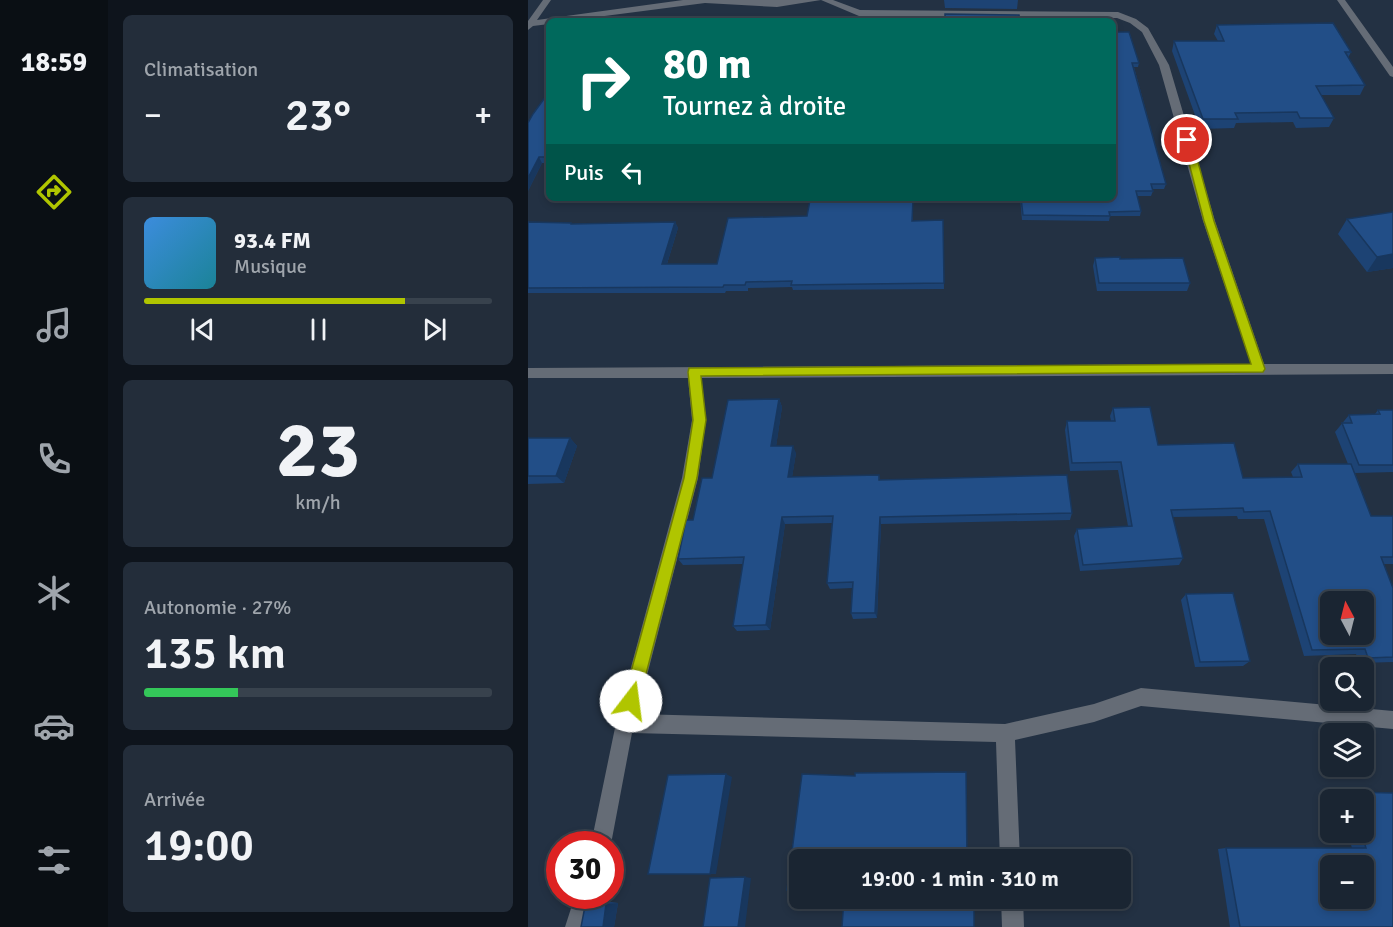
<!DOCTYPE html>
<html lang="fr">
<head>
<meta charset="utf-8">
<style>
	body { margin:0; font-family:Signika,sans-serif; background:#232d3a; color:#f1f3f6; height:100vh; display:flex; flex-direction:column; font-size:22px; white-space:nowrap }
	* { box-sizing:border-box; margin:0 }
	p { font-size:20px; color:#9fa5ac }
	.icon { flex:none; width:33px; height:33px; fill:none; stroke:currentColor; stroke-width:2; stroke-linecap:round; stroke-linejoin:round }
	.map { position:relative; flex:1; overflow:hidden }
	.drawer { display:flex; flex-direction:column; gap:15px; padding:15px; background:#0e141c; width:420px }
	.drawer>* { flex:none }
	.banner { position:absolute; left:18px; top:18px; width:570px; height:183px; border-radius:9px; box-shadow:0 3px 9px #0003,0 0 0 2px #38424d; background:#00695c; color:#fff; overflow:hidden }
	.needle { width:39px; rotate:353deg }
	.fabs { position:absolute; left:792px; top:591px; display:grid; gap:12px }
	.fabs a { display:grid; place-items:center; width:54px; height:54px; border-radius:9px; background:#1a2532; box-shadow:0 3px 9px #0003,0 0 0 2px #38424d; font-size:30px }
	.speed { position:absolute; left:18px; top:831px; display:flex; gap:12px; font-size:30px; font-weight:700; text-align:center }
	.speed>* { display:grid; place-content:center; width:78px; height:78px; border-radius:50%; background:#1a2532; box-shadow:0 3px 9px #0003,0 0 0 2px #38424d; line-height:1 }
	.speed .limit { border:9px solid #d22; background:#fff; color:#111 }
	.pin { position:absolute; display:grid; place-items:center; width:51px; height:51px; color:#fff; margin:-26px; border:3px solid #fff; border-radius:50%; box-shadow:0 2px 6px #0007 }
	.me { position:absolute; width:66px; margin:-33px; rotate:15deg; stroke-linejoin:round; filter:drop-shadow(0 0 4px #0008) }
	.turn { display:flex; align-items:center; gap:21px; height:126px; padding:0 18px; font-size:27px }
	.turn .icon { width:78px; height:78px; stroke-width:2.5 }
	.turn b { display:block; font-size:42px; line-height:51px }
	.then { display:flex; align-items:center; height:57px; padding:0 18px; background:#0003; gap:12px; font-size:22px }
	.big { font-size:45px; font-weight:600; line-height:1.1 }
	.drawer .widget { flex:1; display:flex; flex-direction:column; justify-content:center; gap:9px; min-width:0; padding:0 21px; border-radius:9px; background:#232d3a }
	.drawer .dial { align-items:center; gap:0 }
	.dial b { font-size:78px; line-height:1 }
	.song { display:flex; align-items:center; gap:18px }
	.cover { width:72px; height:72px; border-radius:9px; background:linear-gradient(135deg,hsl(210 70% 55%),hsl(190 70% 35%)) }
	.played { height:6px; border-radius:3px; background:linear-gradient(90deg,#b0c500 75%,#38424d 75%) }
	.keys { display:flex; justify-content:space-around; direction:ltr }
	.heat { display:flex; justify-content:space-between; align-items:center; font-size:33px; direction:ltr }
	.charge { height:9px; border-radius:4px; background:linear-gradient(90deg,#34c759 27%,#38424d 0) }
	.trip { position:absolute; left:261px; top:849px; width:342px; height:60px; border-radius:9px; background:#1a2532; box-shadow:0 3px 9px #0003,0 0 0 2px #38424d; font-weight:600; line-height:60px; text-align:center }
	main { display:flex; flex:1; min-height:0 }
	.dock { display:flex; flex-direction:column; width:108px; justify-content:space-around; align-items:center; background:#0a0f14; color:#9fa5ac }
	.dock .icon { width:42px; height:42px }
	.dock .selected { color:#b0c500 }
	.dock b { font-size:27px; color:#f1f3f6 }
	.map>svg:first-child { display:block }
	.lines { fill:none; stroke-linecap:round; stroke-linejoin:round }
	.minor { fill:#656c76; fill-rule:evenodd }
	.wall { fill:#1d4374; fill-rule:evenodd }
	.shaded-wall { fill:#18375e }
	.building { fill:#224e87; stroke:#18375e; stroke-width:1.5; fill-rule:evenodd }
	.route { fill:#b0c500; stroke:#728000; stroke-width:1.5 }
</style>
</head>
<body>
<main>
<nav class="dock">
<b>18:59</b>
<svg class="icon selected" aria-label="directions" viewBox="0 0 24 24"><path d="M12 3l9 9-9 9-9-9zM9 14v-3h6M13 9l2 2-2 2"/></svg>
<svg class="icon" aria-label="music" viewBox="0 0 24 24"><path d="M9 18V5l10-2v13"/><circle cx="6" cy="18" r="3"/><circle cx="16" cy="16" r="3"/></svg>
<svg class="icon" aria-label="phone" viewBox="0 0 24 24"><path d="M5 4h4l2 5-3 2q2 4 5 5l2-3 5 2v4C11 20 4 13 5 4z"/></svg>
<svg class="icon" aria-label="climate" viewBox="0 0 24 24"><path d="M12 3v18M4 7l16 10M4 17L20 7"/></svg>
<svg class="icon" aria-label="car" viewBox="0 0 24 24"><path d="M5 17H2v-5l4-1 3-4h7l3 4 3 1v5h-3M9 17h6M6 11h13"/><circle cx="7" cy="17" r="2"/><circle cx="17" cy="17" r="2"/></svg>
<svg class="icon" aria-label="filters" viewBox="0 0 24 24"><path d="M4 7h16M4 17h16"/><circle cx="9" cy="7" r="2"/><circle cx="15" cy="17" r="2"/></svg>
</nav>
<section class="drawer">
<div class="widget"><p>Climatisation</p>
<div class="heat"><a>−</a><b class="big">23°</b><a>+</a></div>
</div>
<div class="widget">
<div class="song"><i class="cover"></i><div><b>93.4 FM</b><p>Musique</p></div></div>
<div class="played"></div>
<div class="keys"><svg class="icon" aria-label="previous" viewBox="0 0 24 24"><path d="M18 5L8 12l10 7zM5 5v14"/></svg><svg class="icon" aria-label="pause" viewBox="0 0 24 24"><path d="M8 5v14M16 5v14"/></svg><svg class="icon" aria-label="next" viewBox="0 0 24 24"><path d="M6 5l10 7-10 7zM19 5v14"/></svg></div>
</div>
<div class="widget dial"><b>23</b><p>km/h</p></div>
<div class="widget"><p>Autonomie · 27%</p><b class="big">135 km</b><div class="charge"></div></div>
<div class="widget"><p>Arrivée</p><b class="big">19:00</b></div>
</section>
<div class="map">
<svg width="865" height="927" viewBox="0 0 865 927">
	<rect width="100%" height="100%" fill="#233143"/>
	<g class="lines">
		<path class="minor" d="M15,0h8l-14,20 146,-20h150l27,10 258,2 18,7 12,9 21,37 46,156 49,143h129v10l-692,4 5,42 -8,58 -61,236 368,10 89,-20 47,-16 252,23v18l-252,-23 -47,16 -79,18 5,120h-20l-4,-118 -364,-9 -21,111h-20l25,-121 66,-245 10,-58 -4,-42h-160v-10l723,-4 -48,-143 -44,-156 -17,-33 -12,-9 -13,-5 -258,-2 -38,-16 -44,7 -72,-4 -139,18h-17v3l-16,2 -5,4v-9z
			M809,0h8l48,67v10l-3,-1z
			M47,896h22l-10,31h-22z
			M473,898h22l1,29h-22z"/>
	</g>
	<path class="wall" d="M416,0h74l-1,9 -72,-1z
		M689,25l134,27 -3,6 17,27 -5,10h-39l13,23 -5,9 -33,1 -3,-6 -57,1 -2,5 -34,1 -28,-78 2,-10h44l-4,-7z
		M585,32l26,31 -1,4h-4l32,117 -2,5h-12l1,2 -2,5h-14l4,15 -1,5h-30l-1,5 -87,-1 -2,-22h93z
		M21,92v71h-7l-14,28z
		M385,206v15l30,-1 1,69 -151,1 -1,-3 -44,1v3h-22l-1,2h-197v-71l44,2 103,-2 3,6 -11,36h50l90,-48z
		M819,219l46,49 -26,4 -29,-38z
		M567,258l25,1 70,24 -3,8h-90l-4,-25z
		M251,399l3,8 -6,39 20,7 -4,24 87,-2 1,5 192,33 -2,7 -189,4 -4,94 -24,1 -2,-6 1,-25 -22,1 -3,-6 5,-60 -47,1 -15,106 -33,1 -4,-5 10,-62 -60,1 -5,-6 15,-39 19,-42z
		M585,408l45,37 85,33 50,-1 -2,-5 7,-8h50l-13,-32 14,-17 26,-1 3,-4h15v62l-38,1 16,43h22v48h-9l9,24v74l-34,1 -3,-9 -52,2 -40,-137h-26l-1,-3 -64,1 10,41 -4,7 -99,6 -6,-35 3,-7 51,-3 -10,-56 -48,1 -5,-41 2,-9h44l-1,-5z
		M0,438h42l7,8 -13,37 -36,1z
		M658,594l64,67 -7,5 -48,1 -14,-67z
		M822,792l43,1v134h-163l-12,-78 8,-1h126l-5,-16h17v-32h-26l-1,-5zM802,866h34v32h-34z
		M70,900l20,3 -4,24h-33l5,-26z"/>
	<path class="shaded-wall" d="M11,157l3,6 -14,28v-13z
		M147,222l3,6 -13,42 -3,-6z
		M865,254v14l-26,4 10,-15z
		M251,399l3,8 -7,47 -4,-8z
		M42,438l7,8 -13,37 -8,-7z
		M265,446l3,7 -5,31 -3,-7z
		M254,517l3,7 -15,106 -4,-5z
		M352,517l1,7 -4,94 -2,-5z
		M198,774l6,3 -16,97h-6z
		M217,877l6,1 -6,49h-7z
		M90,903l-4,24h-11l3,-23z"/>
	<path class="building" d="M417,14l74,1 1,6h-75z
		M805,23l18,29h-6l20,33 -49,1 18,32h-34l-3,-6 -62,1 3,6h-35l-29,-78h50l-7,-16z
		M585,32h16l10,31h-7l34,121h-15l2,7h-17l5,20 -32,1 1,4 -87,-1 -2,-17h92z
		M21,92v65h-10l-11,21v-55l5,-9z
		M282,200h103l-1,21 31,-1 1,63 -153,2 1,-4 -46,1 -1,3h-21l-1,2 -195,1v-66l43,1v1l104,-2 -13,42h55l11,-46 79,-2z
		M865,212v42l-16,3 -30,-38z
		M592,257v2l63,-1 7,25h-91l-4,-25z
		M251,399l-8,47h22l-5,31 91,-2v5l188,-5 5,38 -192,4 -5,96h-24l2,-31 -26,1 6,-67 -51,1 -16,108 -33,1 11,-69 -66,2 8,-39h7l9,-42h10l16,-78z
		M622,407l8,38 76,-2 9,35 59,-1 -4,-13h53l20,52h22v41h-12l12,31v69l-25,1 -3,-9 -53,1 -42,-139 -26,1 -1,-4 -72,2 12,48 -100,7 -6,-36 55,-3 -11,-64 -49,1 -5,-42h48l-2,-13zM802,602h34v32h-34z
		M850,410h15v55h-34l-17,-42h10l-3,-8 31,-1z
		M0,438h42l-14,38h-28z
		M705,593l17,68 -50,1 -14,-68z
		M438,772l1,88h-167v30h-13l15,-116 53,2v-3z
		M198,774l-16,100h-62l20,-99z
		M822,792l43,1v134h-153l-14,-79h140l-5,-16h3v-32h-12zM802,866h34v32h-34z
		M217,877l-7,50h-35l7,-49z
		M316,898h124v2h6v27h-132z
		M58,901l20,3 -3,23h-22z"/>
	<path class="route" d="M659,137l5,3 22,81 51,148 -2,3 -562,4 5,44 -9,58 -58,223 -2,6 -6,2 -6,-2 -2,-6 61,-223 9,-58 -5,-48 1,-4 562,-4 -47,-143 -21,-81z"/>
</svg>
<div class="fabs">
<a><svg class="needle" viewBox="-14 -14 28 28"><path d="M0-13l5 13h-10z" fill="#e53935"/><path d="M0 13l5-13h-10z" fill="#9fa5ac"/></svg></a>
<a><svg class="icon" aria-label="search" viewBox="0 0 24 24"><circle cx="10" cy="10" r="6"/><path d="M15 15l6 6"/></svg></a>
<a><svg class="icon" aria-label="layers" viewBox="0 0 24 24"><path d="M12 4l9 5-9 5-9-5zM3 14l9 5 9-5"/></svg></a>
<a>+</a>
<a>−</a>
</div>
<div class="speed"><div class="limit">30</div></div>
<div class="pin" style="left:659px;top:140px;background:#d93025"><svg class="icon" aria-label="arrive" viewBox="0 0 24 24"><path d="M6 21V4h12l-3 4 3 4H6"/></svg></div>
<svg class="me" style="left:103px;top:701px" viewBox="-20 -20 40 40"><circle r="19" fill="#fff"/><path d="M0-13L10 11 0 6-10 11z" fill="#b0c500"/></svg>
<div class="trip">19:00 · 1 min · 310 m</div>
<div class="banner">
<div class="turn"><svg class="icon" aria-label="right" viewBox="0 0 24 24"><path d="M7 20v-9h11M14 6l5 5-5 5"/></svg><div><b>80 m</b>Tournez à droite</div></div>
<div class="then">Puis<svg class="icon" aria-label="left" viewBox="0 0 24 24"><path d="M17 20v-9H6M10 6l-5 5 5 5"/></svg></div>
</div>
</div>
</main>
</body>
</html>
